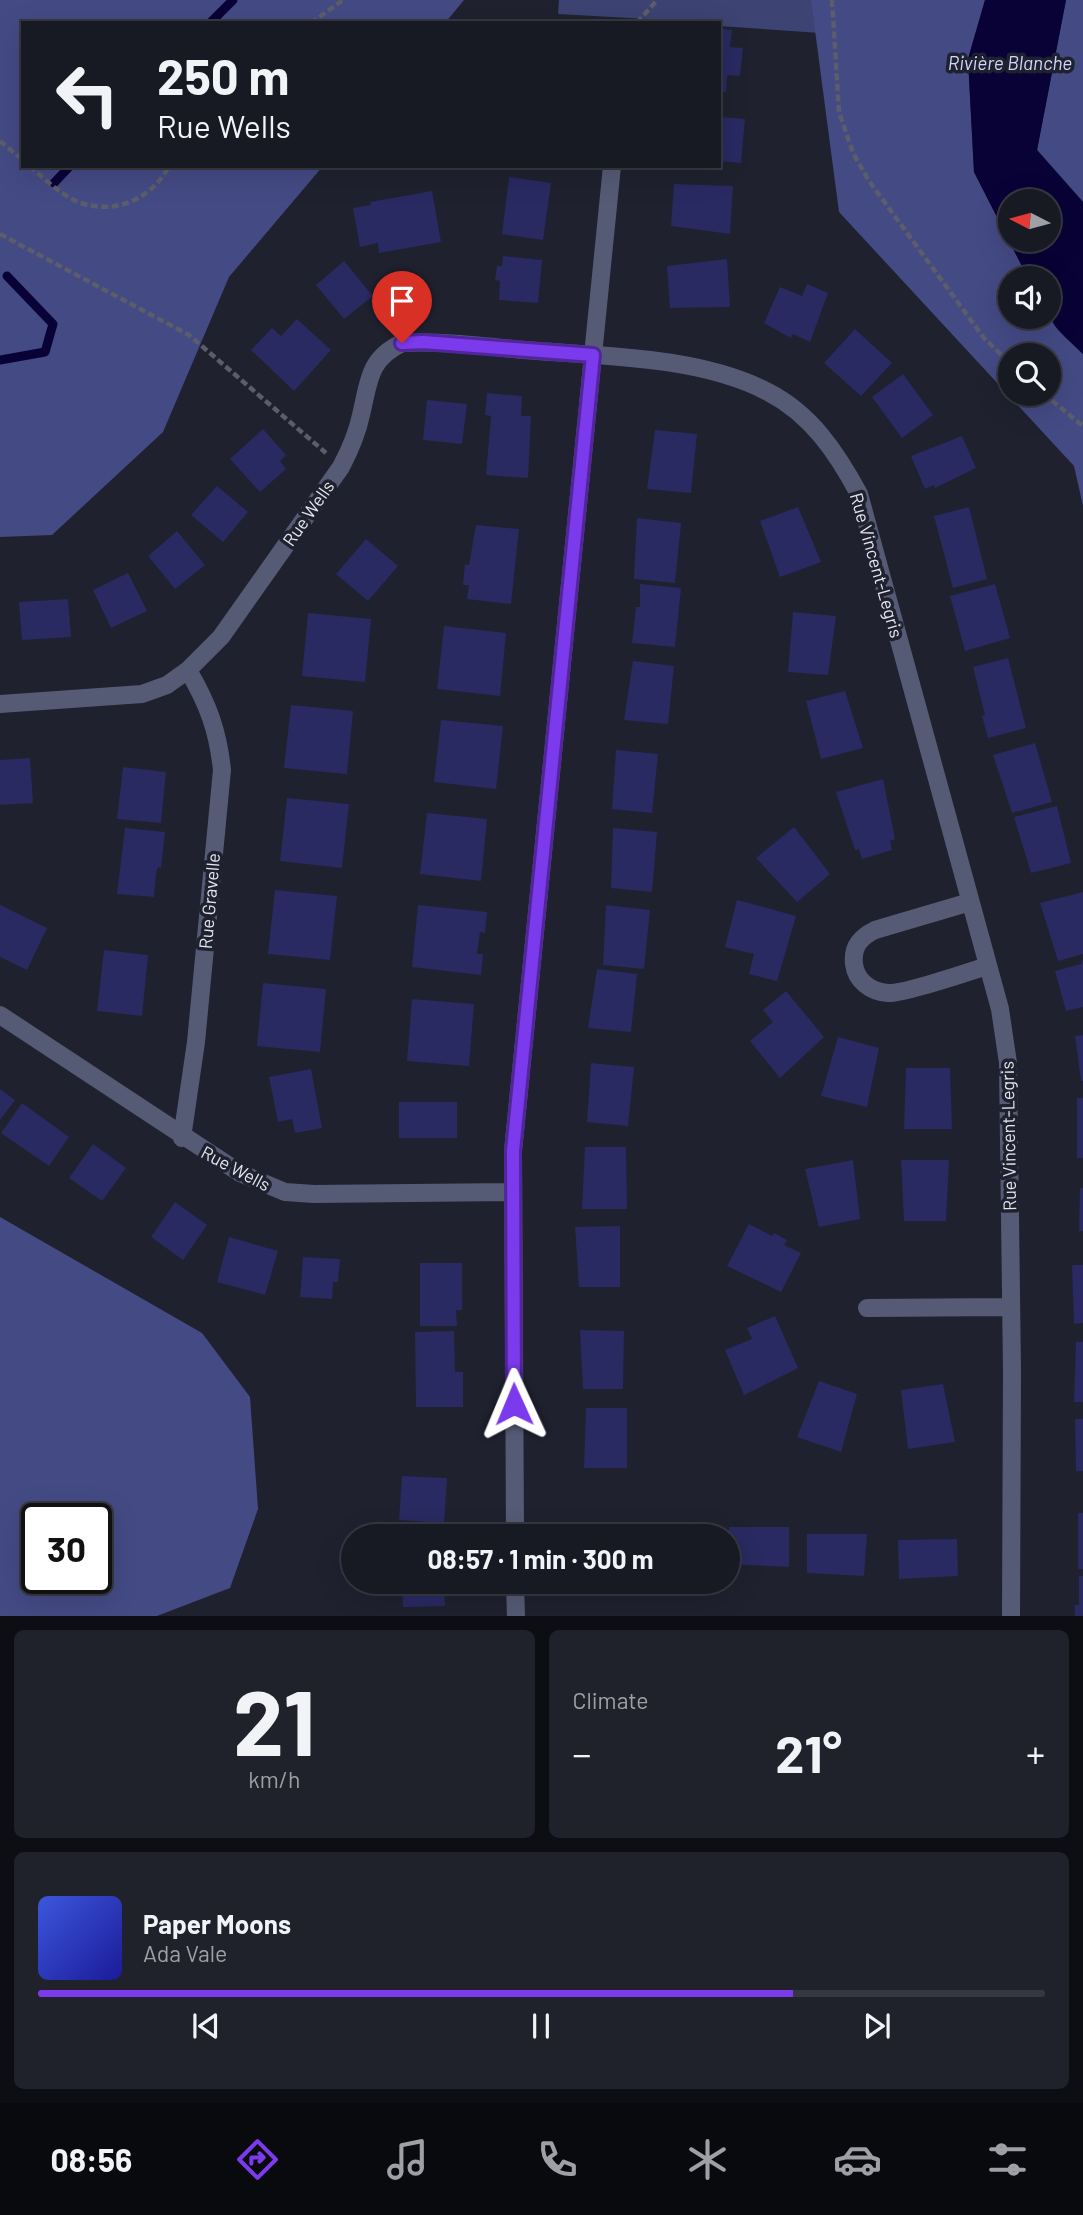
<!DOCTYPE html>
<html lang="en">
<head>
<meta charset="utf-8">
<style>
	body { margin:0; font-family:Barlow,sans-serif; background:#20222b; color:#f1f3f6; height:100vh; display:flex; flex-direction:column; font-size:26px; white-space:nowrap }
	* { box-sizing:border-box; margin:0 }
	p { font-size:23px; color:#9ea0a6 }
	.icon { flex:none; width:38px; height:38px; fill:none; stroke:currentColor; stroke-width:2; stroke-linecap:round; stroke-linejoin:round }
	.map { position:relative; height:1616px; overflow:hidden }
	.sheet { display:flex; flex-direction:column; gap:14px; padding:14px; background:#0d0e13; flex:1 }
	.sheet>* { flex:none }
	.top-card { position:absolute; left:21px; top:21px; width:700px; height:147px; border-radius:0px; box-shadow:0 7px 28px #0002,0 0 0 2px #363841; background:#171923; color:#f1f3f6; overflow:hidden }
	.needle { width:46px; rotate:276deg }
	.controls { position:absolute; left:998px; top:189px; display:grid; gap:14px }
	.controls a { display:grid; place-items:center; width:63px; height:63px; border-radius:50%; background:#171923; box-shadow:0 7px 28px #0002,0 0 0 2px #363841; font-size:35px }
	.speed { position:absolute; left:21px; top:1503px; display:flex; gap:14px; font-size:35px; font-weight:700; text-align:center }
	.speed>* { display:grid; place-content:center; width:91px; height:91px; border-radius:50%; background:#171923; box-shadow:0 7px 28px #0002,0 0 0 2px #363841; line-height:1 }
	.speed .limit { border:4px solid #111; border-radius:10px; background:#fff; color:#111 }
	.pin { position:absolute; display:grid; place-items:center; width:60px; height:60px; color:#fff; margin:-72px -30px; border-radius:50% 50% 50% 0; rotate:-45deg; box-shadow:0 0 7px #0007 }
	.pin .icon { rotate:45deg }
	.me { position:absolute; width:77px; margin:-38px; rotate:359deg; stroke-linejoin:round; filter:drop-shadow(0 0 5px #0008) }
	.turn { display:flex; align-items:center; gap:24px; height:147px; padding:0 21px; font-size:32px }
	.turn .icon { width:91px; height:91px; stroke-width:2.5 }
	.turn b { display:block; font-size:49px; line-height:60px }
	.big { font-size:52px; font-weight:700; line-height:1.1 }
	.sheet .tile { flex:1; display:flex; flex-direction:column; justify-content:center; gap:10px; min-width:0; padding:0 24px; border-radius:10px; background:#20222b }
	.sheet .dial { align-items:center; gap:0 }
	.dial b { font-size:91px; line-height:1 }
	.song { display:flex; align-items:center; gap:21px }
	.cover { width:84px; height:84px; border-radius:10px; background:linear-gradient(135deg,hsl(230 70% 55%),hsl(240 70% 35%)) }
	.played { height:7px; border-radius:4px; background:linear-gradient(90deg,#7c3aed 75%,#363841 75%) }
	.keys { display:flex; justify-content:space-around; direction:ltr }
	.heat { display:flex; justify-content:space-between; align-items:center; font-size:38px; direction:ltr }
	.sheet .tiles { flex:1; display:grid; gap:14px; grid-template-columns:1fr 1fr }
	.tile:last-child { grid-column:span 2 }
	.trip { position:absolute; left:341px; top:1524px; width:399px; height:70px; border-radius:35px; background:#171923; box-shadow:0 7px 28px #0002,0 0 0 2px #363841; font-weight:700; line-height:70px; text-align:center }
	.dock { display:flex; height:112px; justify-content:space-around; align-items:center; background:#090a0e; color:#9ea0a6 }
	.dock .icon { width:49px; height:49px }
	.dock .selected { color:#7c3aed }
	.dock b { font-size:32px; color:#f1f3f6 }
	.map>svg:first-child { display:block }
	.green { fill:#3d4372 }
	.forest { fill:#444a84; fill-rule:evenodd }
	.water { fill:#090236; fill-rule:evenodd }
	.lines { fill:none; stroke-linecap:round; stroke-linejoin:round }
	.stream { stroke:#090236; stroke-width:9 }
	.building { fill:#282a61 }
	.path { stroke:#5c5d6a; stroke-width:4.5; stroke-dasharray:7 3.5; stroke-linecap:butt }
	.minor { stroke:#565b75; stroke-width:18 }
	.route-casing { stroke:#51269a; stroke-width:18 }
	.route { stroke:#7c3aed; stroke-width:12 }
	.labels { text-anchor:middle; dominant-baseline:central; stroke-width:7; stroke-linejoin:round; paint-order:stroke }
	.street-label { font-size:18px; fill:#e5e6f0; stroke:#1f212f }
	.water-label { font-size:19px; font-style:italic; fill:#d1d7fb; stroke:#1f212f }
</style>
</head>
<body>
<div class="map">
<svg width="1083" height="1617" viewBox="0 0 1083 1617">
	<rect width="100%" height="100%" fill="#1f212f"/>
	<path class="green" d="M559,0h307l-2,36 -145,-10v-3l-161,-9z"/>
	<path class="forest" d="M0,0h464l-19,23h-422v143h300l-94,111 -66,155 -111,103 -52,2z
		M811,0h174l-17,59 6,113 54,106h-18v39l38,-1 35,38v152l-9,-40 -235,-254zM1010,355h38v39h-38z
		M1066,0h17v202l-46,-52z
		M0,1217l202,116 48,64 8,112 -28,79 -73,28h-157zM37,1519h59v59h-59z"/>
	<path class="water" d="M985,0h81l-29,150 46,52v152c-34,-33 -35,-27 -35,-76h-20l-54,-106 -6,-113zM1010,201h38v39h-38z"/>
	<g class="lines">
		<path class="stream" d="M210,23l23,-23
			M54,183l16,-17
			M0,360l45,-8 8,-28 -46,-48"/>
	</g>
	<path class="building" d="M719,29l13,1 -2,17 13,1 -3,28 -13,-1 -1,17 -7,-1z
		M719,117l26,2 -4,44 -22,-2z
		M509,177l42,6 -8,57 -41,-6z
		M674,184l59,2 -3,48 -59,-8z
		M432,191l9,51 -62,11 -1,-10 -18,4 -7,-39 18,-3 -1,-3z
		M503,256l39,4 -4,43 -39,-3 1,-19 -5,-1 2,-14h5z
		M727,259l3,48 -60,1 -3,-42z
		M344,261l29,35 -29,23 -28,-34z
		M807,284l21,9 -18,49 -17,-8 -2,4 -27,-15 16,-36 22,9z
		M297,319l34,31 -37,41 -43,-41 21,-22 9,8z
		M855,329l37,34 -31,33 -37,-33z
		M903,374l30,41 -31,23 -30,-41z
		M487,393l35,3 -1,20h10l-3,62 -42,-3 5,-59 -6,-1z
		M427,400l40,4 -5,40 -39,-4z
		M263,429l23,26 -6,6 6,8 -26,23 -30,-33z
		M655,430l42,4 -6,59 -44,-4z
		M962,436l14,32 -41,20 -1,-3 -9,4 -14,-33z
		M217,486l31,26 -25,30 -32,-27z
		M798,507l23,55 -41,15 -20,-56z
		M969,507l18,72 -34,9 -19,-72z
		M637,518l44,5 -6,60 -41,-4z
		M476,525l43,4 -8,75 -44,-5 2,-14h-6l2,-21 4,1z
		M177,531l28,34 -30,24 -27,-33z
		M366,539l32,27 -30,35 -32,-27z
		M128,573l19,38 -36,17 -18,-38z
		M640,584l41,4 -6,59 -43,-4 4,-36h4z
		M995,584l15,54 -45,13 -15,-55z
		M68,599l3,38 -49,3 -3,-38z
		M793,612l43,4 -8,59 -40,-3z
		M308,613l63,6 -6,63 -63,-6z
		M444,626l62,7 -6,63 -63,-7z
		M1008,658l18,70 -38,10 -6,-22 3,-1 -12,-48z
		M633,661l41,5 -6,58 -44,-4z
		M845,691l18,57 -42,11 -15,-58z
		M291,705l62,6 -6,63 -63,-6z
		M441,720l62,6 -7,63 -62,-7z
		M1035,743l17,59 -40,11 -19,-58z
		M616,750l42,4 -6,59 -40,-4z
		M30,758l3,45 -33,2v-45z
		M123,767l43,5 -5,51 -44,-4z
		M883,779l12,60 -5,2 2,9 -30,9 -3,-10 -4,1 -19,-58z
		M287,798l62,6 -7,64 -62,-7z
		M1057,806l14,57 -40,10 -17,-56z
		M427,813l60,6 -6,62 -61,-7z
		M794,827l36,47 -33,28 -41,-44z
		M125,828l40,4 -4,36 -3,-1 -2,6 -2,24 -37,-3z
		M613,828l44,4 -5,60 -41,-4z
		M275,890l62,6 -7,64 -62,-6z
		M1083,892v62l-25,7 -18,-58z
		M737,900l59,16 -19,65 -28,-7 5,-20 -29,-7z
		M0,905l47,23 -20,42 -27,-13z
		M418,905l69,7 -2,21 -5,-1 -3,22h6l-2,21 -69,-8z
		M606,905l44,5 -6,59 -41,-4z
		M104,950l44,5 -6,61 -45,-5z
		M1083,960v47l-17,4 -11,-40 26,-7z
		M597,969l40,5 -6,58 -43,-4z
		M263,983l63,6 -6,63 -63,-6z
		M786,991l38,46 -44,41 -30,-37 23,-19 -10,-12z
		M412,999l62,5 -5,62 -62,-5z
		M1083,1035v46h-2l-6,-45z
		M838,1037l41,11 -12,59 -46,-11z
		M591,1063l43,4 -6,59 -41,-4z
		M906,1068h44l2,61h-48z
		M311,1069l11,59 -27,5 -3,-14 -14,3 -9,-45z
		M0,1089l15,11 -15,20z
		M1077,1098h6v60h-6z
		M399,1102h58v36h-58z
		M22,1103l47,34 -20,29 -48,-33z
		M93,1144l33,24 -24,33 -33,-23z
		M585,1147h41l1,62h-45z
		M853,1160l7,59 -41,8 -14,-58z
		M901,1160h48l-3,61h-42z
		M1080,1188h3v43h-4z
		M175,1202l32,23 -24,35 -32,-23z
		M749,1224l23,12 2,-3 13,7 -3,5 17,8 -20,39 -54,-26z
		M620,1226v61h-41l-4,-60z
		M229,1237l49,14 -13,44 -48,-13z
		M303,1257l37,2 -2,23h-5l-1,17 -32,-2z
		M420,1263h42v47h-6l1,16h-37z
		M1072,1265h11v58l-9,1z
		M775,1316l23,52 -54,27 -19,-45 27,-11 -5,-11z
		M580,1330l44,1 -1,58h-40z
		M454,1331l1,41h8v35h-47l-1,-75z
		M1076,1342h7v60h-9z
		M819,1381l38,13 -16,58 -44,-15z
		M943,1384l12,58 -47,7 -7,-59z
		M586,1408h41v60h-43z
		M1075,1419h8v52h-7z
		M402,1476l45,2 -3,45 -45,-3z
		M1078,1513h5v56h-5z
		M729,1527h60v40l-60,-3z
		M652,1531h60v5h-60z
		M807,1534h60l-3,42 -57,-3z
		M957,1539l1,37 -59,3 -1,-39z
		M1079,1576h4v41h-8v-12h4z
		M402,1582h42l1,24 -42,1z"/>
	<g class="lines">
		<path class="path" d="M832,0l7,112 14,41 16,28 115,157 26,25
			M311,23l32,-23
			M637,23l20,-23
			M0,141l23,19
			M30,166c13,12 28,26 44,34 36,17 77,1 95,-34
			M0,234l189,101 137,118
			M1044,394l39,32"/>
		<path class="minor" d="M0,704l142,-10 25,-9 21,-15 33,-33 120,-170c9,-17 16,-33 20,-52 8,-33 7,-56 41,-72 40,-2 81,3 122,7 76,6 176,6 244,42 43,22 69,61 91,102l141,515 8,54 4,308 -1,246
			M970,902l-95,28c-14,7 -23,16 -21,34 2,17 17,28 34,29 16,1 80,-21 99,-27
			M0,1015l240,158 45,19 29,2 198,-2
			M182,1138l14,-96 26,-272c-4,-39 -14,-66 -34,-100
			M867,1308l143,-1
			M515,1536l-2,-385 99,-985
			M515,1582l1,35"/>
	</g>
	<g class="lines">
		<g class="route-casing">
			<path id="route" d="M402,343l21,-1 170,13 -80,796 1,253"/>
		</g>
		<use href="#route" class="route"/>
	</g>
	<g class="labels">
		<g class="street-label">
			<text transform="translate(308 513) rotate(-55)">Rue Wells</text>
			<text transform="translate(877 565) rotate(74)">Rue Vincent-Legris</text>
			<text transform="translate(209 901) rotate(-85)">Rue Gravelle</text>
			<text transform="translate(1008 1136) rotate(-91)">Rue Vincent-Legris</text>
			<text transform="translate(236 1168) rotate(28)">Rue Wells</text>
		</g>
		<g class="water-label">
			<text x="1010" y="62">Rivière Blanche</text>
		</g>
	</g>
</svg>
<div class="controls">
<a><svg class="needle" viewBox="-14 -14 28 28"><path d="M0-13l5 13h-10z" fill="#e53935"/><path d="M0 13l5-13h-10z" fill="#9ea0a6"/></svg></a>
<a><svg class="icon" aria-label="sound" viewBox="0 0 24 24"><path d="M4 9h4l5-4v14l-5-4H4zM17 9q2 3 0 6"/></svg></a>
<a><svg class="icon" aria-label="search" viewBox="0 0 24 24"><circle cx="10" cy="10" r="6"/><path d="M15 15l6 6"/></svg></a>
</div>
<div class="speed"><div class="limit">30</div></div>
<div class="pin" style="left:402px;top:343px;background:#d93025"><svg class="icon" aria-label="arrive" viewBox="0 0 24 24"><path d="M6 21V4h12l-3 4 3 4H6"/></svg></div>
<svg class="me" style="left:514px;top:1404px" viewBox="-20 -20 40 40"><path d="M0-17L14 15 0 8-14 15z" fill="#7c3aed" stroke="#fff" stroke-width="4"/></svg>
<div class="trip">08:57 · 1 min · 300 m</div>
<div class="top-card">
<div class="turn"><svg class="icon" aria-label="left" viewBox="0 0 24 24"><path d="M17 20v-9H6M10 6l-5 5 5 5"/></svg><div><b>250 m</b>Rue Wells</div></div>
</div>
</div>
<section class="sheet">
<div class="tiles">
<div class="tile dial"><b>21</b><p>km/h</p></div>
<div class="tile"><p>Climate</p>
<div class="heat"><a>−</a><b class="big">21°</b><a>+</a></div>
</div>
<div class="tile">
<div class="song"><i class="cover"></i><div><b>Paper Moons</b><p>Ada Vale</p></div></div>
<div class="played"></div>
<div class="keys"><svg class="icon" aria-label="previous" viewBox="0 0 24 24"><path d="M18 5L8 12l10 7zM5 5v14"/></svg><svg class="icon" aria-label="pause" viewBox="0 0 24 24"><path d="M8 5v14M16 5v14"/></svg><svg class="icon" aria-label="next" viewBox="0 0 24 24"><path d="M6 5l10 7-10 7zM19 5v14"/></svg></div>
</div>
</div>
</section>
<nav class="dock">
<b>08:56</b>
<svg class="icon selected" aria-label="directions" viewBox="0 0 24 24"><path d="M12 3l9 9-9 9-9-9zM9 14v-3h6M13 9l2 2-2 2"/></svg>
<svg class="icon" aria-label="music" viewBox="0 0 24 24"><path d="M9 18V5l10-2v13"/><circle cx="6" cy="18" r="3"/><circle cx="16" cy="16" r="3"/></svg>
<svg class="icon" aria-label="phone" viewBox="0 0 24 24"><path d="M5 4h4l2 5-3 2q2 4 5 5l2-3 5 2v4C11 20 4 13 5 4z"/></svg>
<svg class="icon" aria-label="climate" viewBox="0 0 24 24"><path d="M12 3v18M4 7l16 10M4 17L20 7"/></svg>
<svg class="icon" aria-label="car" viewBox="0 0 24 24"><path d="M5 17H2v-5l4-1 3-4h7l3 4 3 1v5h-3M9 17h6M6 11h13"/><circle cx="7" cy="17" r="2"/><circle cx="17" cy="17" r="2"/></svg>
<svg class="icon" aria-label="filters" viewBox="0 0 24 24"><path d="M4 7h16M4 17h16"/><circle cx="9" cy="7" r="2"/><circle cx="15" cy="17" r="2"/></svg>
</nav>
</body>
</html>
